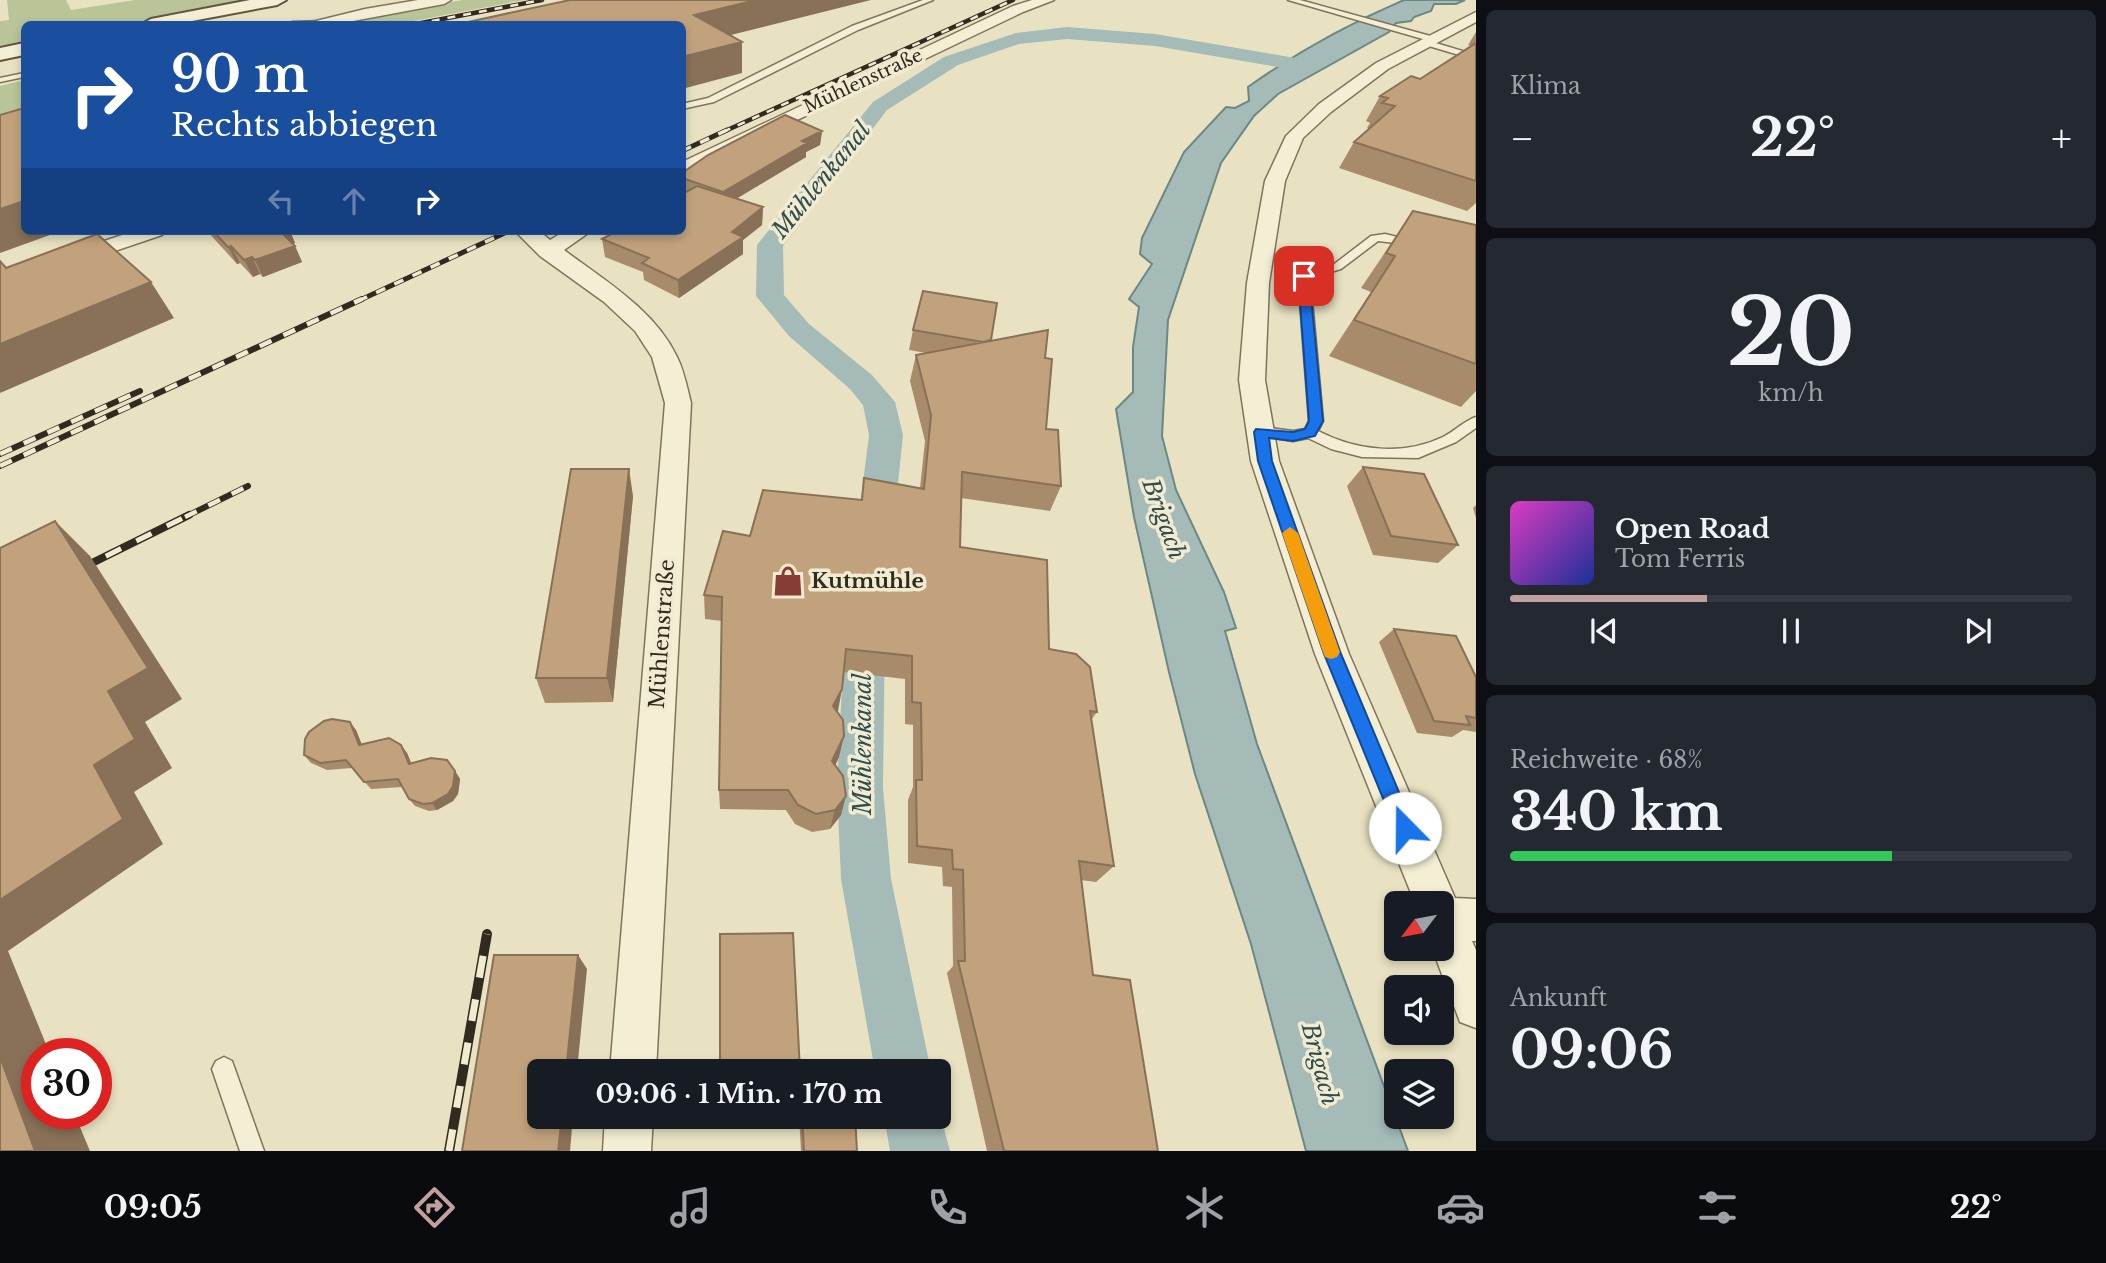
<!DOCTYPE html>
<html lang="de">
<head>
<meta charset="utf-8">
<style>
	body { margin:0; font-family:"Libre Baskerville",serif; background:#242831; color:#f1f3f6; height:100vh; display:flex; flex-direction:column; font-size:26px; white-space:nowrap }
	* { box-sizing:border-box; margin:0 }
	p { font-size:23px; color:#9ea1a6 }
	.icon { flex:none; width:38px; height:38px; fill:none; stroke:currentColor; stroke-width:2; stroke-linecap:round; stroke-linejoin:round }
	.map { position:relative; flex:1; overflow:hidden }
	.drawer { display:flex; flex-direction:column; gap:10px; padding:10px; background:#0d0f14; width:630px }
	.drawer>* { flex:none }
	.top-card { position:absolute; left:21px; top:21px; width:665px; height:214px; border-radius:10px; box-shadow:0 4px 10px #0003; background:#1a4fa0; color:#fff; overflow:hidden }
	.needle { width:46px; rotate:238deg }
	.tools { position:absolute; left:1384px; top:891px; display:grid; gap:14px }
	.tools a { display:grid; place-items:center; width:70px; height:70px; border-radius:10px; background:#171b24; box-shadow:0 4px 10px #0003; font-size:35px }
	.speed { position:absolute; left:21px; top:1038px; display:flex; gap:14px; font-size:35px; font-weight:700; text-align:center }
	.speed>* { display:grid; place-content:center; width:91px; height:91px; border-radius:50%; background:#171b24; box-shadow:0 4px 10px #0003; line-height:1 }
	.speed .limit { border:10px solid #d22; background:#fff; color:#111 }
	.pin { position:absolute; display:grid; place-items:center; width:60px; height:60px; color:#fff; margin:-30px; border-radius:14px; box-shadow:0 4px 10px #0006 }
	.me { position:absolute; width:77px; margin:-38px; rotate:338deg; stroke-linejoin:round; filter:drop-shadow(0 0 5px #0008) }
	.turn { display:flex; align-items:center; gap:24px; height:147px; padding:0 35px; font-size:32px }
	.turn .icon { width:91px; height:91px; stroke-width:2.5 }
	.turn b { display:block; font-size:49px; line-height:60px }
	.lanes { display:flex; align-items:center; height:66px; padding:0 35px; background:#0003; justify-content:center; gap:35px; direction:ltr }
	.lanes .off { opacity:.35 }
	.big { font-size:52px; font-weight:700; line-height:1.1 }
	.drawer .widget { flex:1; display:flex; flex-direction:column; justify-content:center; gap:10px; min-width:0; padding:0 24px; border-radius:10px; background:#242831 }
	.drawer .dial { align-items:center; gap:0 }
	.dial b { font-size:91px; line-height:1 }
	.song { display:flex; align-items:center; gap:21px }
	.cover { width:84px; height:84px; border-radius:10px; background:linear-gradient(135deg,hsl(310 70% 55%),hsl(230 70% 35%)) }
	.played { height:7px; border-radius:4px; background:linear-gradient(90deg,#c1a19e 35%,#363941 35%) }
	.keys { display:flex; justify-content:space-around; direction:ltr }
	.heat { display:flex; justify-content:space-between; align-items:center; font-size:38px; direction:ltr }
	.charge { height:10px; border-radius:5px; background:linear-gradient(90deg,#34c759 68%,#363941 0) }
	.trip { position:absolute; left:527px; top:1059px; width:424px; height:70px; border-radius:10px; background:#171b24; box-shadow:0 4px 10px #0003; font-weight:700; line-height:70px; text-align:center }
	.tab-bar { display:flex; height:112px; justify-content:space-around; align-items:center; background:#090b0e; color:#9ea1a6 }
	.tab-bar .icon { width:49px; height:49px }
	.tab-bar .selected { color:#c1a19e }
	.tab-bar b { font-size:32px; color:#f1f3f6 }
	main { display:flex; flex:1; min-height:0 }
	.map>svg:first-child { display:block }
	.green { fill:#b9c498 }
	.water { fill:#a4bbb7; stroke:#6c8884; stroke-width:2 }
	.lines { fill:none; stroke-linecap:round; stroke-linejoin:round }
	.canal { fill:#a4bbb7; fill-rule:evenodd }
	.service-casing { stroke:#80735b; stroke-width:3 }
	.minor-casing { stroke:#80735b; stroke-width:3 }
	.secondary-casing { stroke:#61553f; stroke-width:4 }
	.service { fill:#f4efd4; fill-rule:evenodd }
	.minor { fill:#f4efd4; fill-rule:evenodd }
	.secondary { fill:#f4efd4; fill-rule:evenodd }
	.rail-far4-casing { stroke:#312a1e; stroke-width:4.5 }
	.rail-far3-casing { stroke:#312a1e; stroke-width:5 }
	.rail-far2-casing { stroke:#312a1e; stroke-width:6 }
	.rail-far1-casing { stroke:#312a1e; stroke-width:8 }
	.rail-casing { stroke:#312a1e; stroke-width:10 }
	.rail-far4 { stroke:#f0ebd1; stroke-width:2.5; stroke-dasharray:8; stroke-linecap:butt }
	.rail-far3 { stroke:#f0ebd1; stroke-width:3.5; stroke-dasharray:10; stroke-linecap:butt }
	.rail-far2 { stroke:#f0ebd1; stroke-width:4.5; stroke-dasharray:13; stroke-linecap:butt }
	.rail-far1 { stroke:#f0ebd1; stroke-width:5; stroke-dasharray:17; stroke-linecap:butt }
	.rail { stroke:#f0ebd1; stroke-width:7; stroke-dasharray:22; stroke-linecap:butt }
	.wall { fill:#a78b6b }
	.shaded-wall { fill:#887157 }
	.building { fill:#c2a27c; stroke:#887157; stroke-width:2 }
	.route { fill:#1a73e8; stroke:#114b97; stroke-width:2 }
	.slow { fill:#f59e0b }
	.labels { text-anchor:middle; dominant-baseline:central; stroke-width:7; stroke-linejoin:round; paint-order:stroke }
	.far-street-label { font-size:18px; fill:#312a1e; stroke:#f0ebd1 }
	.poi-label { font-size:21px; font-weight:bold; fill:#312a1e; stroke:#f0ebd1; text-anchor:start }
	.street-label { font-size:21px; fill:#312a1e; stroke:#f0ebd1 }
	.water-label { font-size:23px; font-style:italic; fill:#2f4d4f; stroke:#f0ebd1 }
</style>
</head>
<body>
<main>
<div class="map">
<svg width="1476" height="1151" viewBox="0 0 1476 1151">
	<rect width="100%" height="100%" fill="#e8e2c2"/>
	<path class="green" d="M7,0h59l5,10 64,-10h122l-126,24h-107v22l-24,5v-30l9,-1z
		M463,0h61l-127,24h-59l27,-8z
		M20,81l4,5v23l-24,7v-30z"/>
	<path class="water" d="M1404,0h61l-9,4h-22l-3,7 -17,6 -3,4 -15,2 -7,9 -111,62 -24,22 -33,47 -53,157 -6,116 14,54 48,102 12,36 -11,3 32,113 151,407h-102l-55,-207 -56,-170 -26,-102 -35,-155 -18,-108 17,-17v-45l6,-40 -10,-8 23,-35 -12,-10 2,-16 42,-86 42,-45 9,1 14,-7 -1,-14c49,-35 100,-63 156,-87z"/>
	<g class="lines">
		<path class="canal" d="M1067,27l88,7 152,26 10,6 -10,6 -152,-26 -88,-7 -48,5 -61,21 -71,45 -104,136 1,49 25,29 63,51 23,27 8,33 -10,96 -5,10 -13,4 -13,-4 -5,-10 12,-96 -6,-30 -13,-16 -61,-53 -33,-40 1,-51 116,-143 71,-45 72,-24z
			M865,605l14,5 6,12 -2,166 8,91 40,192h-56l-34,-192 -4,-91 8,-166 6,-12z
			M938,1106l12,45h-60l-6,-35h54z"/>
		<g class="service-casing">
			<path id="service" d="M923,0h10l-75,30 -144,72 -32,7v-5l26,-6 144,-72z
				M1288,0h12l134,37v4h-5l47,14v5l-54,-16v-4h4z
				M323,21l3,3h-38l4,-2z
				M24,73v4l-24,5v-4z
				M1385,234l33,8 -5,3 -35,-4 -37,28 -31,9 13,143 -5,10c39,20 85,25 125,6 12,-6 21,-16 33,-20v11l-20,14 -38,16 -56,-1 -31,-8 -23,-11 -15,3 -37,-6 -2,-3 7,-5 32,4 12,-2 4,-8 -11,-145 35,-11 38,-29z
				M224,1057l8,4 32,90h-24l-28,-82 4,-8z"/>
		</g>
		<g class="minor-casing">
			<path id="minor" d="M418,0h33l-7,4 -107,20h-23l2,-3 49,-12z
				M1032,0h22l-31,12 -341,163v-13l331,-156z
				M1476,12v10l-88,47 -57,43 -28,26 -18,43 -16,102 -4,97 14,81 70,193 106,244 21,1v42h-4l4,9v78l-16,-6 -28,-74h10v-45h-27l-100,-249 -64,-193 -12,-81 8,-97 18,-102 21,-45 33,-32 57,-41z
				M134,231h32l-4,4 -162,55v-14z
				M515,231h24l11,9 15,-9h26l-27,19c40,30 91,60 113,107 7,14 10,30 14,46l-35,668h-46l55,-668 -13,-46 -17,-26 -31,-29 -64,-46z
				M605,1116h48l-2,35h-48z"/>
		</g>
		<g class="secondary-casing">
			<path id="secondary" d="M250,0h36l-9,5 -101,19h-34l9,-5z
				M24,43v12l-24,5v-12z"/>
		</g>
		<use href="#service" class="service"/>
		<use href="#minor" class="minor"/>
		<use href="#secondary" class="secondary"/>
		<g class="rail-far4-casing">
			<path id="rail-far4" d="M416,24l126,-24
				M723,132l290,-132"/>
		</g>
		<g class="rail-far3-casing">
			<path id="rail-far3" d="M682,151l45,-21
				M358,301l151,-70"/>
		</g>
		<g class="rail-far2-casing">
			<path id="rail-far2" d="M0,454l140,-63
				M0,466l362,-167
				M185,517l63,-31"/>
		</g>
		<g class="rail-far1-casing">
			<path id="rail-far1" d="M77,574l17,-12 95,-47"/>
		</g>
		<g class="rail-casing">
			<path id="rail" d="M449,1151l38,-217"/>
		</g>
		<use href="#rail-far4" class="rail-far4"/>
		<use href="#rail-far3" class="rail-far3"/>
		<use href="#rail-far2" class="rail-far2"/>
		<use href="#rail-far1" class="rail-far1"/>
		<use href="#rail" class="rail"/>
	</g>
	<path class="wall" d="M1476,32v171l-9,8 -128,-43 15,-26 15,-13 -2,-1 3,-5 -4,-2 14,-25 40,-17 51,-33 -3,-1z
		M822,131l-2,14 -14,7v5l-70,42 27,8 -1,18 -19,15v14l-64,44 -35,-18 -1,-8 -38,-15 -3,-18 82,-46h-2v-20z
		M1413,211l63,14v166l-15,16 -132,-51 42,-64 -10,-4z
		M207,231h83l5,12 -2,1 2,2 7,16 -39,15 -3,-3 -7,3 -13,-14 -3,1z
		M913,330l78,11 54,17 1,71 15,57 -11,25 -89,-13 -1,49 89,102 48,63 -6,8 23,146 -18,16 -15,-2 12,95 65,176h-171l-40,-178 6,-7 -1,-79 -9,-1 -1,-19 -34,-4v-63l5,-13v-62l-8,-1v-45l-61,-7 -7,40 2,45 -4,9 6,49 -11,14 -18,3 -17,-8 -9,-14 -66,-1 -1,-19 3,-169 -17,-2 -1,-24 46,-59 111,-37 3,-21 56,10 5,-47 -15,-60 6,-26 10,-2 -17,-3z
		M1363,467l95,78 -20,18 -65,-8 -26,-69z
		M633,496l-20,206 -68,1 -9,-25z
		M1476,505v13l-3,-10z
		M1394,629l82,48v55l-13,-2 -11,7 -35,-4 -38,-91z
		M356,730l6,15h39l6,8 4,10 44,8 5,8 -2,15 -5,7 -16,9 -8,1 -14,-5 -6,-7 -7,-12 -31,2 -19,-21 -25,2 -16,-7 -7,-8z
		M799,1116h56l2,35h-56z"/>
	<path class="shaded-wall" d="M756,0h115l-176,44 -1,-29z
		M742,42v31l-60,16v-32z
		M822,131l-2,14 -14,7v5l-82,49 -1,-14 79,-51z
		M24,201v30h37l-61,22v-44z
		M763,207l-1,18 -19,15v14l-64,44 -1,-18 54,-48z
		M279,231h11l5,12 -9,3z
		M231,246l9,17 -3,1 -9,-17z
		M295,246l7,16 -39,15 -8,-17z
		M252,257l8,17 -7,3 -9,-17z
		M151,282l23,36 -174,75v-49z
		M629,469l4,27 -20,206 -6,-24z
		M55,521l35,35 92,143 -37,23 27,46 -38,24 29,52 -155,107 42,103h-13v59h37l16,38h-55l-35,-94v-157l94,-135 14,-74z
		M842,689l-4,22 -9,16 4,-21z
		M350,722l6,8 9,23 -6,-8z
		M844,736l-5,21 -11,24 4,-20z
		M401,745l6,8 8,19 -6,-8z
		M455,771l5,8 -2,15 -5,7 -16,9 -5,-7z
		M846,796l-5,19 -11,14 5,-19z
		M578,955l9,14 -10,102h-11z
		M562,1116h11l-3,35h-12z"/>
	<path class="building" d="M570,0h186l-62,15 48,27 -60,15v-33h-218l-1,-1z
		M1476,43v138l-122,-39 41,-36 -13,-3 6,-5 -8,-2 31,-20 9,3z
		M24,108v93l-24,8v-94z
		M785,115l37,16 -20,10 5,2 -84,49 -41,-14v-5l26,-18z
		M697,186l66,21 -31,25 11,5 -65,43 -36,-17 7,-5 -47,-19 15,-8h65v-37z
		M1413,211l63,14v139l-122,-44 41,-64 -9,-3z
		M213,231h67l15,15 -40,14 -3,-3 -8,3 -13,-14 -3,1z
		M97,234l54,48 -151,62v-83l6,7z
		M923,291l74,12 -6,37 -8,2 -70,-12z
		M1048,330l-3,28 7,1 -6,70 12,1 3,56 -99,-14 -2,75 87,13 2,89 27,5 14,13 7,45 -7,-1 24,155 -35,-5 14,114 37,5 28,171h-154l-46,-190h7l-2,-91 -10,-1 -1,-19 -35,-4 -1,-66h6l-1,-77 -9,-1v-46l-66,-7 -4,40 -9,17 10,14 1,16 -12,25 11,15 3,20 -11,14 -19,4 -18,-9 -10,-15h-69l3,-193 -18,-2 19,-64 27,5 13,-46 99,10 2,-22 60,11 7,-74 -15,-60z
		M1363,467l61,7 34,71 -67,-9z
		M571,469h58l-22,209h-71z
		M55,521l93,147 -40,23 27,48 -41,26 29,54 -123,81v-352z
		M1394,629l62,7 20,41v41l-10,-2 4,9 -36,-4z
		M332,719l18,3 9,23 30,-7 12,7 8,19 22,-6 16,2 8,11 -2,15 -5,8 -16,9 -9,1 -14,-5 -11,-20 -34,3 -18,-22 -26,3 -16,-8 1,-16 4,-7 15,-11z
		M793,933l7,138h-80v-137z
		M494,955h84l-12,116h-27v45h23l-4,35h-96z
		M0,1057l35,94h-35z
		M802,1116h53l2,35h-53z"/>
	<path class="route" d="M1304,273l5,3 14,145 -8,15 -22,5 -24,-3 3,23 69,193 73,174 -2,7 -7,3 -7,-3 -74,-181 -66,-193 -4,-29 2,-3 37,3 12,-3 4,-8 -11,-145z"/>
	<path class="slow" d="M1290,527l8,6 42,119 -3,5 -6,2 -6,-2 -2,-5 -41,-119z"/>
	<defs>
		<g id="shop-bare" transform="scale(2.415)"><path d="M-5-2.5h2.3a2.7 3.5 0 0 1 5.4 0H5L5.5 6h-11ZM-1.5-2.5h3a1.5 2.3 0 0 0-3 0Z" fill="#873d33" stroke="#f0ebd1" stroke-width="2.5" paint-order="stroke"/></g>
	</defs>
	<g fill-rule="evenodd">
		<use href="#shop-bare" x="788" y="581"/>
	</g>
	<g class="labels">
		<g class="far-street-label">
			<text transform="translate(863 81) rotate(-25)">Mühlenstraße</text>
		</g>
		<g class="poi-label">
			<text x="811" y="581">Kutmühle</text>
		</g>
		<g class="street-label">
			<text transform="translate(662 634) rotate(-86)">Mühlenstraße</text>
		</g>
		<g class="water-label">
			<text transform="translate(821 180) rotate(-51)">Mühlenkanal</text>
			<text transform="translate(1164 519) rotate(70)">Brigach</text>
			<text transform="translate(863 744) rotate(-90)">Mühlenkanal</text>
			<text transform="translate(1320 1064) rotate(75)">Brigach</text>
		</g>
	</g>
</svg>
<div class="tools">
<a><svg class="needle" viewBox="-14 -14 28 28"><path d="M0-13l5 13h-10z" fill="#e53935"/><path d="M0 13l5-13h-10z" fill="#9ea1a6"/></svg></a>
<a><svg class="icon" aria-label="sound" viewBox="0 0 24 24"><path d="M4 9h4l5-4v14l-5-4H4zM17 9q2 3 0 6"/></svg></a>
<a><svg class="icon" aria-label="layers" viewBox="0 0 24 24"><path d="M12 4l9 5-9 5-9-5zM3 14l9 5 9-5"/></svg></a>
</div>
<div class="speed"><div class="limit">30</div></div>
<div class="pin" style="left:1304px;top:276px;background:#d93025"><svg class="icon" aria-label="arrive" viewBox="0 0 24 24"><path d="M6 21V4h12l-3 4 3 4H6"/></svg></div>
<svg class="me" style="left:1405px;top:828px" viewBox="-20 -20 40 40"><circle r="19" fill="#fff"/><path d="M0-13L10 11 0 6-10 11z" fill="#1a73e8"/></svg>
<div class="trip">09:06 · 1 Min. · 170 m</div>
<div class="top-card">
<div class="turn"><svg class="icon" aria-label="right" viewBox="0 0 24 24"><path d="M7 20v-9h11M14 6l5 5-5 5"/></svg><div><b>90 m</b>Rechts abbiegen</div></div>
<div class="lanes"><svg class="icon off" aria-label="left" viewBox="0 0 24 24"><path d="M17 20v-9H6M10 6l-5 5 5 5"/></svg><svg class="icon off" aria-label="ahead" viewBox="0 0 24 24"><path d="M12 20V5M6 11l6-6 6 6"/></svg><svg class="icon" aria-label="right" viewBox="0 0 24 24"><path d="M7 20v-9h11M14 6l5 5-5 5"/></svg></div>
</div>
</div>
<section class="drawer">
<div class="widget"><p>Klima</p>
<div class="heat"><a>−</a><b class="big">22°</b><a>+</a></div>
</div>
<div class="widget dial"><b>20</b><p>km/h</p></div>
<div class="widget">
<div class="song"><i class="cover"></i><div><b>Open Road</b><p>Tom Ferris</p></div></div>
<div class="played"></div>
<div class="keys"><svg class="icon" aria-label="previous" viewBox="0 0 24 24"><path d="M18 5L8 12l10 7zM5 5v14"/></svg><svg class="icon" aria-label="pause" viewBox="0 0 24 24"><path d="M8 5v14M16 5v14"/></svg><svg class="icon" aria-label="next" viewBox="0 0 24 24"><path d="M6 5l10 7-10 7zM19 5v14"/></svg></div>
</div>
<div class="widget"><p>Reichweite · 68%</p><b class="big">340 km</b><div class="charge"></div></div>
<div class="widget"><p>Ankunft</p><b class="big">09:06</b></div>
</section>
</main>
<nav class="tab-bar">
<b>09:05</b>
<svg class="icon selected" aria-label="directions" viewBox="0 0 24 24"><path d="M12 3l9 9-9 9-9-9zM9 14v-3h6M13 9l2 2-2 2"/></svg>
<svg class="icon" aria-label="music" viewBox="0 0 24 24"><path d="M9 18V5l10-2v13"/><circle cx="6" cy="18" r="3"/><circle cx="16" cy="16" r="3"/></svg>
<svg class="icon" aria-label="phone" viewBox="0 0 24 24"><path d="M5 4h4l2 5-3 2q2 4 5 5l2-3 5 2v4C11 20 4 13 5 4z"/></svg>
<svg class="icon" aria-label="climate" viewBox="0 0 24 24"><path d="M12 3v18M4 7l16 10M4 17L20 7"/></svg>
<svg class="icon" aria-label="car" viewBox="0 0 24 24"><path d="M5 17H2v-5l4-1 3-4h7l3 4 3 1v5h-3M9 17h6M6 11h13"/><circle cx="7" cy="17" r="2"/><circle cx="17" cy="17" r="2"/></svg>
<svg class="icon" aria-label="filters" viewBox="0 0 24 24"><path d="M4 7h16M4 17h16"/><circle cx="9" cy="7" r="2"/><circle cx="15" cy="17" r="2"/></svg>
<b>22°</b>
</nav>
</body>
</html>
